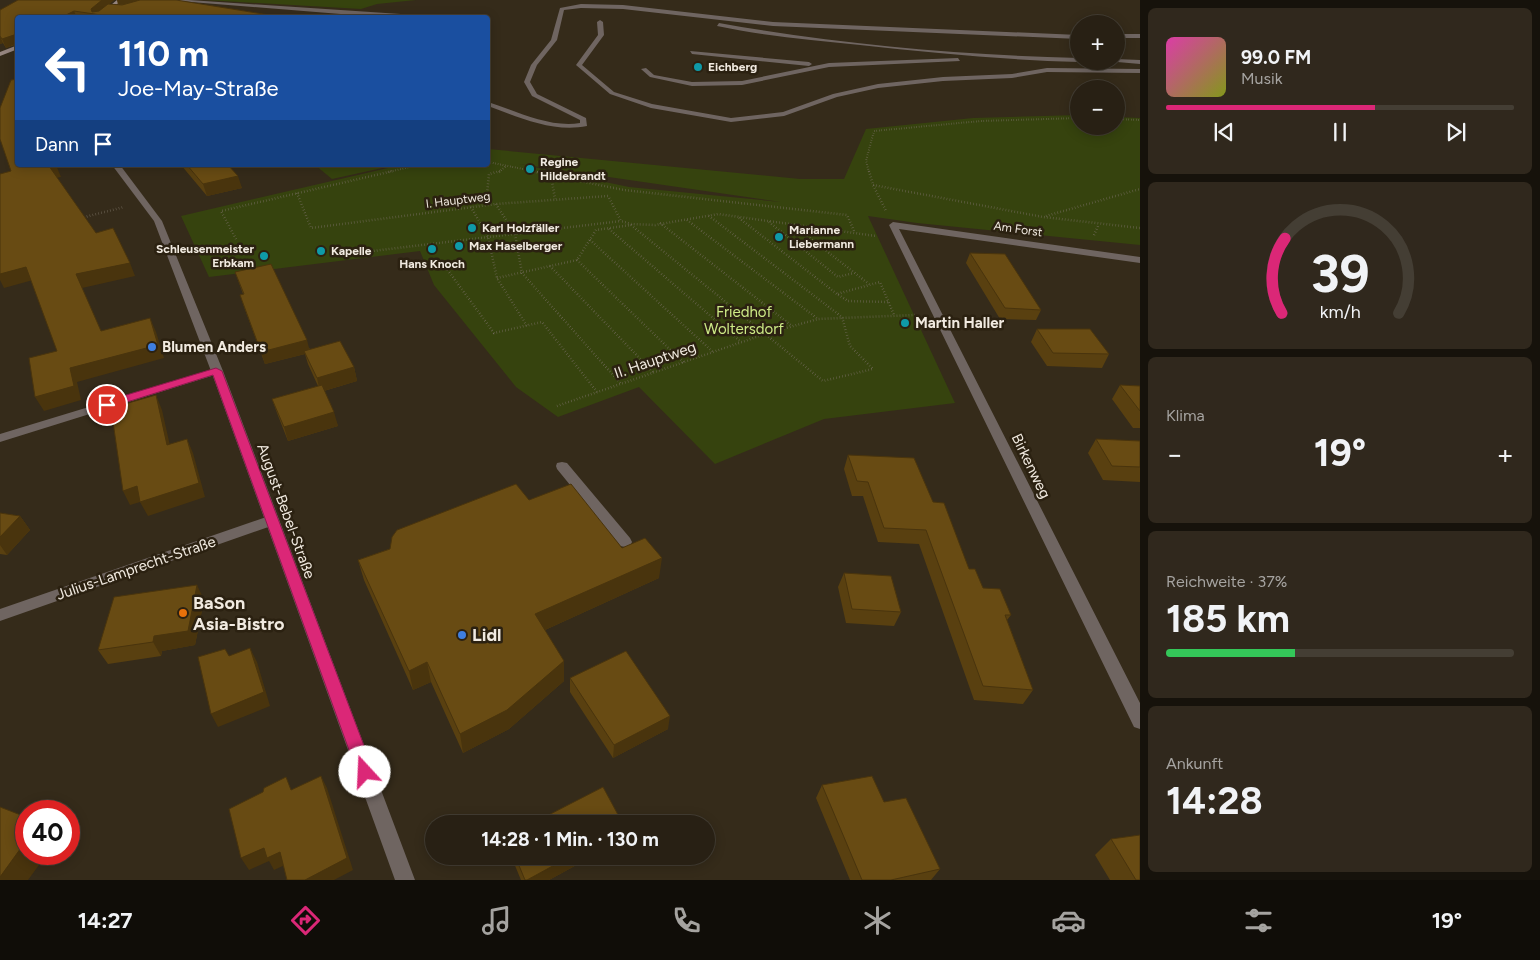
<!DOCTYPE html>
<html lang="de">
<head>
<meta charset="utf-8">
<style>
	body { margin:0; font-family:Figtree,sans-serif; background:#30281d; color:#f1f3f6; height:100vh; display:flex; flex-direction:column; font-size:19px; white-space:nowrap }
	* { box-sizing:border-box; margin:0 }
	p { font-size:16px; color:#a5a3a0 }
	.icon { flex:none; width:28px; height:28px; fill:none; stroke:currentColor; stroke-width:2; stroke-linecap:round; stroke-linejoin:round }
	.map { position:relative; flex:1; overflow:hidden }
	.sheet { display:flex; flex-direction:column; gap:8px; padding:8px; background:#16120b; width:400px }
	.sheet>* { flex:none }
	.guide { position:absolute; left:15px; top:15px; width:475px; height:152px; border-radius:5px; box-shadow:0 2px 12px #0003,0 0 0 1px #443e34; background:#1a4fa0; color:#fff; overflow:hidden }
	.buttons { position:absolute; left:1070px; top:15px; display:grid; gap:10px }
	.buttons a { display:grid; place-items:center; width:55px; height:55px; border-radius:50%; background:#282014; box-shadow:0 2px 12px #0003,0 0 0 1px #443e34; font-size:25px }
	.speed { position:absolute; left:15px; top:800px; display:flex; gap:10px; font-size:25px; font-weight:700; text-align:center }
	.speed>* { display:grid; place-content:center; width:65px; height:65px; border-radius:50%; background:#282014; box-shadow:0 2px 12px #0003,0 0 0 1px #443e34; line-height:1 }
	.speed .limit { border:8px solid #d22; background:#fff; color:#111 }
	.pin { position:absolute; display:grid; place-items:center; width:42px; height:42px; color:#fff; margin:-21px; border:2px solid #fff; border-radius:50%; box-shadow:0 1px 5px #0007 }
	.me { position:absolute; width:55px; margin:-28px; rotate:340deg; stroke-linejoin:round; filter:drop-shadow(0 0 4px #0008) }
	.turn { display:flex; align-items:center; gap:18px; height:105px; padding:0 20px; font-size:22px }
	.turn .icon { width:65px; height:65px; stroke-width:2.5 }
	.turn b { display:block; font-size:35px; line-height:42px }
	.then { display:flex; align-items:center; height:48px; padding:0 20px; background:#0003; gap:10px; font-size:19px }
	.big { font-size:38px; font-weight:700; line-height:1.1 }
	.sheet .card { flex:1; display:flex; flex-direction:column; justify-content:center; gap:8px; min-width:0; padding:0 18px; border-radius:8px; background:#30281d }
	.sheet .dial { align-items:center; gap:0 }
	.dial svg { height:130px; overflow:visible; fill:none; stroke:#443e34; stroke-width:7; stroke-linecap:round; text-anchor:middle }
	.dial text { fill:#f1f3f6; stroke:none }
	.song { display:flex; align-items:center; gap:15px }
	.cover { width:60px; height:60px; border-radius:8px; background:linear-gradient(135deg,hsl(320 70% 55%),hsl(70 70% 35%)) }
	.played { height:5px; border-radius:2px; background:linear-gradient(90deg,#db2777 60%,#443e34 60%) }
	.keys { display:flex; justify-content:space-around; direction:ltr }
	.heat { display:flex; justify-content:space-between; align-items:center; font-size:28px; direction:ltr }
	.charge { height:8px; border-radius:4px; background:linear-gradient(90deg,#34c759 37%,#443e34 0) }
	.trip { position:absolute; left:425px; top:815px; width:290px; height:50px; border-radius:25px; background:#282014; box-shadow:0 2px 12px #0003,0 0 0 1px #443e34; font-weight:700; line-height:50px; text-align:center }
	.tab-bar { display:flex; height:80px; justify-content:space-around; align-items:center; background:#100d08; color:#a5a3a0 }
	.tab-bar .icon { width:35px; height:35px }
	.tab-bar .active { color:#db2777 }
	.tab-bar b { font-size:22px; color:#f1f3f6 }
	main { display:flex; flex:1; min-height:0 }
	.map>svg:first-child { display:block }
	.green { fill:#36430e; fill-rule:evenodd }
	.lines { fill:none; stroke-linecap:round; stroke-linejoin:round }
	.path-far1 { stroke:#756c5e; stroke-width:2; stroke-dasharray:0.5 2; stroke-linecap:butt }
	.path { stroke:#756c5e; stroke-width:2.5; stroke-dasharray:0.5 2.5; stroke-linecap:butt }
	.service { fill:#6f6561; fill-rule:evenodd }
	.minor { fill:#6f6561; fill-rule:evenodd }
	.tertiary { fill:#6f6561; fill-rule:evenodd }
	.secondary { fill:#95857f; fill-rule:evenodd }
	.wall { fill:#594010 }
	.shaded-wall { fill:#49340d }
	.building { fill:#684b13; stroke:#49340d }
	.route { fill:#db2777; stroke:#8e194d }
	.culture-dot { fill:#0f9aa8; stroke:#2b2111; stroke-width:2 }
	.shop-dot { fill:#3f7fe0; stroke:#2b2111; stroke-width:2 }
	.food-dot { fill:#e8710a; stroke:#2b2111; stroke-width:2 }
	.labels { text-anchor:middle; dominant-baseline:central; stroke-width:5; stroke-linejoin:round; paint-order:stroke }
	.far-poi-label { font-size:12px; font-weight:bold; fill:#f1eae0; stroke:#2b2111; text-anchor:start }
	.far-street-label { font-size:12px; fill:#f1eae0; stroke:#2b2111 }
	.park-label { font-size:15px; fill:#cdea86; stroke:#2b2111 }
	.poi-label { font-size:15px; font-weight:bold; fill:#f1eae0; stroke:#2b2111; text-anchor:start }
	.street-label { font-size:15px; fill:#f1eae0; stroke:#2b2111 }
	.near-poi-label { font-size:18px; font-weight:bold; fill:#f1eae0; stroke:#2b2111; text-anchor:start }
</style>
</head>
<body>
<main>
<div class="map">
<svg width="1140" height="880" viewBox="0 0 1140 880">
	<rect width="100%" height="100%" fill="#352b1a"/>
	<path class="green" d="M206,0h210l-39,4 -16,5z
		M1079,115v11h37v-9l24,1v127l-223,-22 -49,-7 87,187 -131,16 -109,45 -76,-77 -81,30 -42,-30 -82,-102 -14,-34 -211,26 -28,-61 220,-51h87v-16l312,30h44l22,-50 107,-11zM519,164l262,38 -152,-15z
		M315,165h81l-64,14z"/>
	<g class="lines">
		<path class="path-far1" d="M1116,119l24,1
			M488,162l50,10
			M388,172l31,-7
			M499,172l7,-6
			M869,172l-3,-11 8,-30 107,-10 98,-3"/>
		<path class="path" d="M531,171l93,19 223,25 8,18
			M869,171l4,14 13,26
			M551,175l4,24
			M873,185l170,32 97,11
			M297,193l14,35 185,-24 112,-8 13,25 10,3 24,1 63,-11 158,22
			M496,204l19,30 7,39 99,111
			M486,205l3,-31 12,-3
			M471,207l17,30 9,41 30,48
			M1046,216l94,-27
			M81,218l43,-11
			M739,218l98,76
			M687,220l131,99
			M769,222l69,55 16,-4
			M660,223l132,103
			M793,225l76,59
			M609,229l132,113
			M1094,235l5,-11
			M236,239l-15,-28 172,-40
			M590,240l123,112
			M356,253l265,-32
			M577,260l107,103
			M444,265l50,68 48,-11 55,70
			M550,266l104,107
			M497,278l80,-18 19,-30 35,-5 192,156 50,-12 -23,-23 -8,-29 -133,-101
			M888,302l-40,-1 -11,-7 43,-12 14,33
			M557,406l208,-72 53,-15 97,-4"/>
		<path class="service" d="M166,0h23l272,18 -108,-3z
			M581,4l42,1 150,17 306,13v4l-306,-13 -150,-17 -42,-1 -17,2 -7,30 -20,25 -7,17 7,12 49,24 1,8c-34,7 -69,-9 -99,-20v-4c29,9 61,26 92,21v-3l-48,-24 -8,-14 7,-17 20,-25 9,-32z
			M600,20l3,2 1,13 -22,30 32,27 38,12 79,14 52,-6 50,-18 45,-10 65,-7 69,-3 35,-6 93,1v4l-93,-1 -35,6 -69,3 -65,7 -41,9 -53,19 -53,6 -80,-14 -41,-14 -34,-29 22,-30 -1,-13z
			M719,23c117,21 241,32 360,35v3h2l-2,1c-73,-2 -146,-9 -219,-17 -48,-5 -96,-9 -143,-19z
			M1116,34h24v4h-24z
			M690,51l119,11 3,2 -3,2 -117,-12z
			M958,58l2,3 -131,6 -87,18 -50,1 -42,-9 -9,-8 5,-1 8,7 38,7 50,-1 87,-18z
			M1116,59l24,1v4l-34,-3h10z
			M562,462l5,1 63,75 2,4 -2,4 -5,1 -5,-1 -63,-77 -1,-3 1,-3z"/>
		<path class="minor" d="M893,222l247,35v6l-241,-34 241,474v26l-6,-2 -245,-502z
			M217,368l6,3 -2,2 -221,69v-8z
			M272,515l5,1 2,4 -2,4 -277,97v-12z"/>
		<path class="tertiary" d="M112,165h8l42,56 61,150 192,509h-20l-184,-509 -57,-150z"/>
		<path class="secondary" d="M117,0h5l-21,18h-6z
			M18,45v4l-18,7v-4z"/>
	</g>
	<path class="wall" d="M114,0l-5,4 9,1 -1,-5 171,18h-270v26l-12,4 -3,-5 -3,1v-34z
		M181,165h47l14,23 -35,8z
		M970,253l71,57 -5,10 -36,-1 -34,-56z
		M235,272l75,77 44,18 3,14 -33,10 14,35 -50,15 -11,-28 -5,-14 46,-13 -10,-22 -3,-10 -40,10 -21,-57 -4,-12 3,-1z
		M1037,329l72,25 -7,14 -55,-2 -16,-24z
		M1120,385l20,1v42h-7l-21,-29z
		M1096,439l44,2v41l-37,-2 -15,-27z
		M848,455l85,47 36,67 14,19 28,27 -4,5 26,70 -10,14 -49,-4 -55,-156 -41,-2 -15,-46h-11l-8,-27z
		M529,500l130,78 -114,52 19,51 -55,48 -46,24 -32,-71 -18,8 -49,-110 -6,-20z
		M0,513l20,3 10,14 -23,25 -7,-1z
		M844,573l57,39 -7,14 -48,-3 -8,-36z
		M204,600l-9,45 -33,6 -1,5 -53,8 -10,-14z
		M570,678l98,51 -55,29 -43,-66z
		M822,785l118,84 -9,11h-81l-34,-82z
		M1111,839l29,41h-30l-15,-25z
		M511,856h82l-44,24h-28z"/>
	<path class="shaded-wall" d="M102,0h12l-17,14h-4l-2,-5z
		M117,0h27l-25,5z
		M74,11l3,7h-17z
		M14,35l3,8 -11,5 -4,-9z
		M0,36l3,7 -3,1z
		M56,165l5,12 -6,1 -6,-12z
		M238,176l4,12 -35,8 -4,-12z
		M130,263l5,13 -53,12 -6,-14z
		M26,267l7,13 -29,8 -4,-8v-6z
		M150,318l6,14 8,26 -87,24 4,18 -37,11 -9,-14 35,-29z
		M307,340l3,12 -6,-1 1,3 -40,10 -4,-12z
		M354,367l3,14 -37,11 -3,-14z
		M156,395l6,15 11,49 -6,-14z
		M334,412l4,14 -50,15 -4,-14z
		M187,439l6,14 12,44 -57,19 -8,-14 -10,3 -7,-14z
		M20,516l10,14 -23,25 -7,-10v-8z
		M662,558l-3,20 -123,56 -1,-20z
		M197,585l7,15 -9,45 -33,6 -1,5 -8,-14 1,-6z
		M250,648l7,14 13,44 -52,21 -7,-13z
		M564,661v20l-55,48 -46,24 -3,-19z
		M427,662l4,20 -18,8 -4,-19z
		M670,716l-2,13 -55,29 1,-13z
		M321,776l6,12 26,82 -19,10h-29z
		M26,841v13h21l-19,26h-28v-3z
		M264,848l16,4 7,12 -13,6 -5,-9 -20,9 -8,-12z
		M571,856h22l-44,24h-22z"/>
	<path class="building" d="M18,0h84l-11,9 1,3 7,-1 9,-7 14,1 18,-5h36l112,18h-186l-1,-3 -27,-4 -14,7h-42v20h-2l-2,-3 -12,4 -2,-3v-26z
		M18,79v86h38l-7,1 47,67 17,-5 17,35 -54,11 25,57 49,-13 8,27 -88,23 4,18 -39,11 -6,-39 28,-7 -31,-84 -26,7v-100l11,-3 -11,-32v-31l11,-28z
		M187,165h41l10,11 -35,8z
		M970,253l35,1 36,56 -36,-2z
		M271,264l36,76 -46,12 -21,-57 4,-1 -9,-22z
		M1037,329h53l19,25 -56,-1z
		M340,341l14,26 -37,11 -13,-27z
		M322,385l12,27 -50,15 -12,-28z
		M1120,385l20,1v25z
		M156,395l11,50 20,-6 12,44 -59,19 -3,-16 -14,5 -12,-83z
		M1096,439l44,2v26l-28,-1z
		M848,455l66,3 19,44 11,1 25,66h6l8,19 17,1 11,26h-6l28,75 -50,-4 -57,-156 -42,-2 -16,-46 -11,-1z
		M516,484l13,16 42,-16 51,64 23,-10 17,20 -127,56 29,47 -57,49 -47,24 -33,-72 -18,9 -51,-111 32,-11 2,-12 5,-7z
		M0,513l20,3 -20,21z
		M844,573l47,3 10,36 -49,-3z
		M197,585l-9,46 -34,5 -1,6 -55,8 16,-53z
		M250,648l14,44 -53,22 -13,-57 27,-8 4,7z
		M626,651l44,65 -56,29 -44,-67z
		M321,776l26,82 -42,22h-18l-7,-28 -13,6 -3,-10 -23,10 -12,-49 34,-17 1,-4 22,-11 5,13z
		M872,776l12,26 22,-4 34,71 -49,11h-29l-40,-95z
		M603,787l20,37h-92z
		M0,807l26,10v24l-26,36z
		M1140,835v45h-4l-25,-41z
		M515,856h56l-44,24h-2z"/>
	<path class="route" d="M216,368l6,3 152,401 -3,6 -6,2 -6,-2 -2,-6 -144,-397 -102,32 -4,1 -5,-3 1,-3z"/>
	<g class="culture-dot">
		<circle cx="698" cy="67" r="5"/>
		<circle cx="530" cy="169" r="5"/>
		<circle cx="472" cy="228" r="5"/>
		<circle cx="779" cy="237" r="5"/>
		<circle cx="459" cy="246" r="5"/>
		<circle cx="432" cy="249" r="5"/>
		<circle cx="321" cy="251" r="5"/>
		<circle cx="264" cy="256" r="5"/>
		<circle cx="905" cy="323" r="5"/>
	</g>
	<g class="shop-dot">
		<circle cx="152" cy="347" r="5"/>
		<circle cx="462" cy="635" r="5"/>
	</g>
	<circle class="food-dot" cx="183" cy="613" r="5"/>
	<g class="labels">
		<g class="far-poi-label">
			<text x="708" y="67">Eichberg</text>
			<text x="540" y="162">Regine<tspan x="540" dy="14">Hildebrandt</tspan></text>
			<text x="482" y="228">Karl Holzfäller</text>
			<text x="789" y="230">Marianne<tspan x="789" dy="14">Liebermann</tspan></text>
			<text x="469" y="246">Max Haselberger</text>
			<text x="254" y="249" text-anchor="end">Schleusenmeister<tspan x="254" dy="14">Erbkam</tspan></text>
			<text x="331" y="251">Kapelle</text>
			<text x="432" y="264" text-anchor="middle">Hans Knoch</text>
		</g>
		<g class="far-street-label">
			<text transform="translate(458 200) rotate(-7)">I. Hauptweg</text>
			<text transform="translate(1018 229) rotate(8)">Am Forst</text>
		</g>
		<g class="park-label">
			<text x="744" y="312">Friedhof<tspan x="744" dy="17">Woltersdorf</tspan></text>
		</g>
		<g class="poi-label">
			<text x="915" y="323">Martin Haller</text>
			<text x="162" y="347">Blumen Anders</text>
		</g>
		<g class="street-label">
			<text transform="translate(655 360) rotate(-19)">II. Hauptweg</text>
			<text transform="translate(1031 466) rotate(64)">Birkenweg</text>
			<text transform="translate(286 511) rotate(70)">August-Bebel-Straße</text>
			<text transform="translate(136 568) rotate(-19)">Julius-Lamprecht-Straße</text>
		</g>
		<g class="near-poi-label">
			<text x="193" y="603">BaSon<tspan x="193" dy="21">Asia-Bistro</tspan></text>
			<text x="472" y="635">Lidl</text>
		</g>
	</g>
</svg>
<div class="buttons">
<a>+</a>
<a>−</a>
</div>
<div class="speed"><div class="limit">40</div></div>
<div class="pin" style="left:107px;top:405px;background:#d93025"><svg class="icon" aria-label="arrive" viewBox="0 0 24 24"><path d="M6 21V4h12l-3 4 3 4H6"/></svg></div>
<svg class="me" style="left:365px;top:772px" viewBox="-20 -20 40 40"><circle r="19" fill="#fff"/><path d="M0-13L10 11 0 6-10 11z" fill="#db2777"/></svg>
<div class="trip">14:28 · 1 Min. · 130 m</div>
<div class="guide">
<div class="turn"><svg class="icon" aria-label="left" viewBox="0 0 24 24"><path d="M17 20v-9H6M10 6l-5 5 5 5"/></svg><div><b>110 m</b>Joe-May-Straße</div></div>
<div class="then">Dann<svg class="icon" aria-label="arrive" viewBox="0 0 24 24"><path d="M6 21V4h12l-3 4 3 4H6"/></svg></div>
</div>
</div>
<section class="sheet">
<div class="card">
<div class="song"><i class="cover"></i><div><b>99.0 FM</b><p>Musik</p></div></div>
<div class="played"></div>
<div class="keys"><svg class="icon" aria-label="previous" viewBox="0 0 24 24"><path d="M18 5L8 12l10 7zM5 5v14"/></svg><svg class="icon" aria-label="pause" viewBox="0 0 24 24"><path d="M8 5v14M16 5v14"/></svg><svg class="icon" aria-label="next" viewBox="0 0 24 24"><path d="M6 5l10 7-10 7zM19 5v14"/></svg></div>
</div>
<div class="card dial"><svg viewBox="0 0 100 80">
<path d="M14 69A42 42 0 1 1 86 69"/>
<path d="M14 69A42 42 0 0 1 16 23" stroke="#db2777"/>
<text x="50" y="56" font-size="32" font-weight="700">39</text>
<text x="50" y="72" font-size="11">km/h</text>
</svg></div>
<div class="card"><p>Klima</p>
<div class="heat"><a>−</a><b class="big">19°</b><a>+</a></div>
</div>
<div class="card"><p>Reichweite · 37%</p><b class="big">185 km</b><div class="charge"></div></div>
<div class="card"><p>Ankunft</p><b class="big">14:28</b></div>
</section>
</main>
<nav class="tab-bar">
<b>14:27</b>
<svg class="icon active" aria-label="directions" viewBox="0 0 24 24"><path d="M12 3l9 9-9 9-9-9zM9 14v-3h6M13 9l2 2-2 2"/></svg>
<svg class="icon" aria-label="music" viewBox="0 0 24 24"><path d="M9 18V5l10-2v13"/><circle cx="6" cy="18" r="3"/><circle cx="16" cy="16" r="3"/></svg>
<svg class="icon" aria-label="phone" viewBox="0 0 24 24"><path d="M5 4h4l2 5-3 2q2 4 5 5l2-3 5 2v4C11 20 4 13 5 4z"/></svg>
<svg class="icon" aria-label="climate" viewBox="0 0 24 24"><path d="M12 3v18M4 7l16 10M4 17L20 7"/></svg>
<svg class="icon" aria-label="car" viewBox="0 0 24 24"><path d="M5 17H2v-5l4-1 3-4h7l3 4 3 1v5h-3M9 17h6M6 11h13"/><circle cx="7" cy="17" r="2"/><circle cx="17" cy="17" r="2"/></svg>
<svg class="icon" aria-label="filters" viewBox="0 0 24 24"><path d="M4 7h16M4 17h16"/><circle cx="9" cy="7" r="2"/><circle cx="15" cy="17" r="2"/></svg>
<b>19°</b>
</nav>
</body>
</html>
